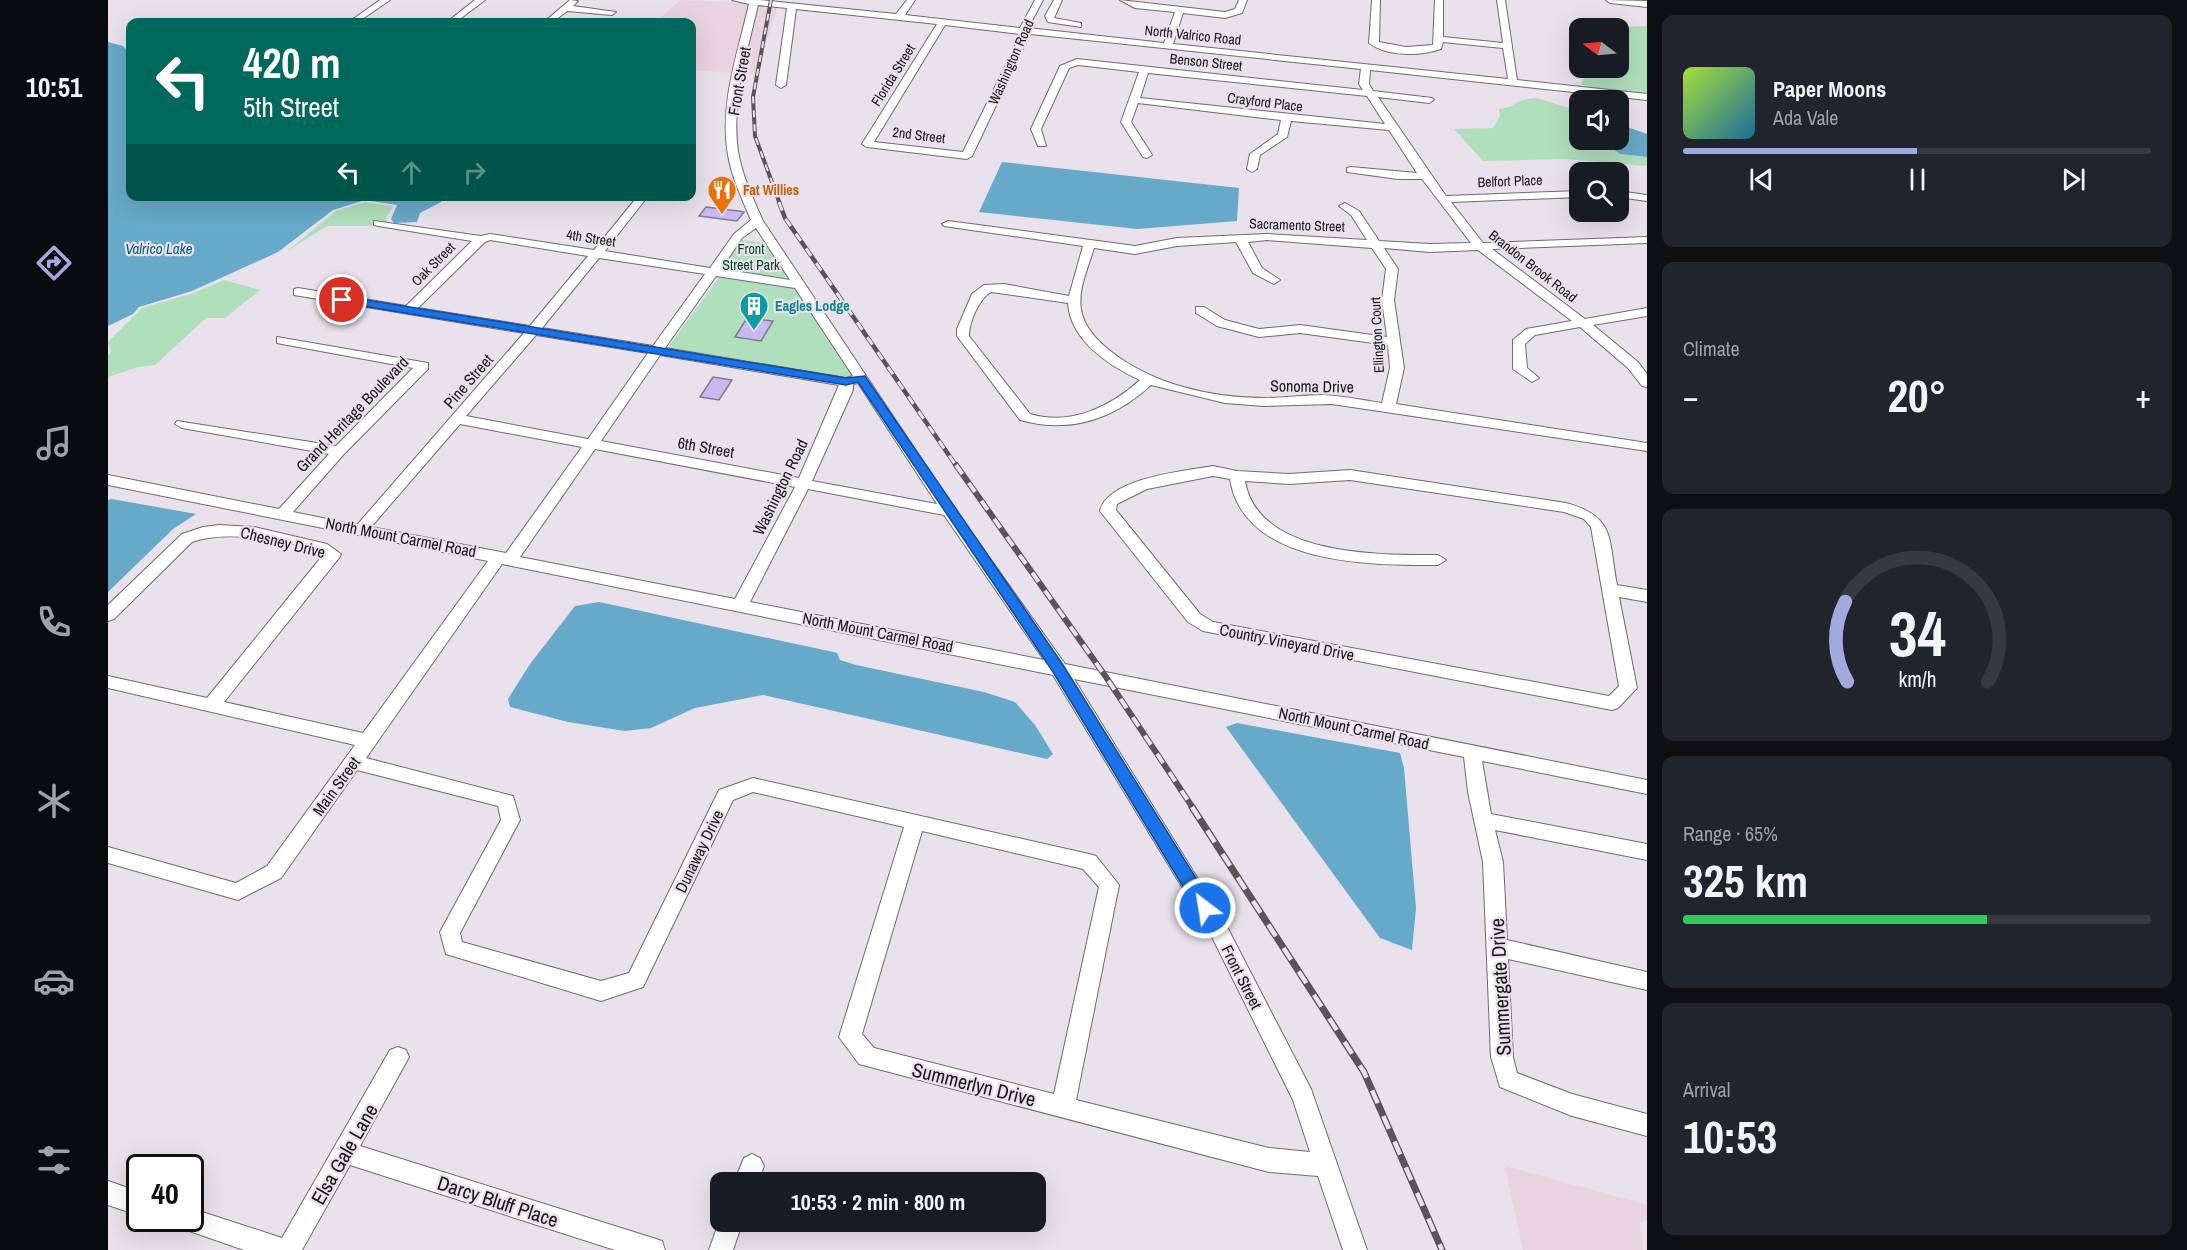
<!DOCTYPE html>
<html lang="en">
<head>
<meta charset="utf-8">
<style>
	body { margin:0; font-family:"Archivo Narrow",sans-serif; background:#20242c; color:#f1f3f6; height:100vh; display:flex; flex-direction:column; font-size:22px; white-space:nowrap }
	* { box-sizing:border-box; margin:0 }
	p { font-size:20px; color:#9ea1a6 }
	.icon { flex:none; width:33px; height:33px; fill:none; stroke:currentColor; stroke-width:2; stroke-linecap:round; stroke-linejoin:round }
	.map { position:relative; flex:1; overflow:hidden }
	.side { display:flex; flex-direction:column; gap:15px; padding:15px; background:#0d0f14; width:540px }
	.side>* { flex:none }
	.banner { position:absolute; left:18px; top:18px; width:570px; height:183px; border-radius:12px; box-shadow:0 6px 24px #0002; background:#00695c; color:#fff; overflow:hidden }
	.needle { width:39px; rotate:286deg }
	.fabs { position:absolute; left:1461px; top:18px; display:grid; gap:12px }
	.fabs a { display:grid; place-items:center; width:60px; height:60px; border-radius:12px; background:#171b24; box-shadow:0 6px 24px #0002; font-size:30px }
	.speed { position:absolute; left:18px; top:1154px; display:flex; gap:12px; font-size:30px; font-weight:700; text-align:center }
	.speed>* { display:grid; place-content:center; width:78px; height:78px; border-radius:50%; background:#171b24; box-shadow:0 6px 24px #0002; line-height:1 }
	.speed .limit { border:3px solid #111; border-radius:9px; background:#fff; color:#111 }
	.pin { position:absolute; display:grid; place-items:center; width:51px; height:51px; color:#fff; margin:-26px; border:3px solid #fff; border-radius:50%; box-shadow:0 2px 6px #0007 }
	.me { position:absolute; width:66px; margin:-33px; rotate:329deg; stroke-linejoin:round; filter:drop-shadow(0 0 4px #0008) }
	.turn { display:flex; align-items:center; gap:21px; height:126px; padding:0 18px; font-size:27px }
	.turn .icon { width:78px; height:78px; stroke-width:2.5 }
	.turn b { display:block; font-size:42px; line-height:51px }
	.lanes { display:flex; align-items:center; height:57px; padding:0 18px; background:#0003; justify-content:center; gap:30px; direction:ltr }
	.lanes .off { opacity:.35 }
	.big { font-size:45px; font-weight:800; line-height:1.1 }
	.side .tile { flex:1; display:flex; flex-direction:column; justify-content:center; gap:9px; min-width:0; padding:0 21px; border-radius:12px; background:#20242c }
	.side .dial { align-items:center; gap:0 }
	.dial svg { height:156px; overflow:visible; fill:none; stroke:#363941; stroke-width:7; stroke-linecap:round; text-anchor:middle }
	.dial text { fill:#f1f3f6; stroke:none }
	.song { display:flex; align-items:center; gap:18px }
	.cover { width:72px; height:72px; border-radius:9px; background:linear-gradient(135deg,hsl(80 70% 55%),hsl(200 70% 35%)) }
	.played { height:6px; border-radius:3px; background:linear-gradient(90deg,#a1a9df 50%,#363941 50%) }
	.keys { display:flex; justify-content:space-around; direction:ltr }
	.heat { display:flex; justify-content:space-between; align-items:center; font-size:33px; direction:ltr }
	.charge { height:9px; border-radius:4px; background:linear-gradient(90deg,#34c759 65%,#363941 0) }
	.trip { position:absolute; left:602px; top:1172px; width:336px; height:60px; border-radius:12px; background:#171b24; box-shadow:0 6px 24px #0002; font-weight:800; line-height:60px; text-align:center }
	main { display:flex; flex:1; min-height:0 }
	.menu { display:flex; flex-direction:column; width:108px; justify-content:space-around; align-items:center; background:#090b0e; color:#9ea1a6 }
	.menu .icon { width:42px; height:42px }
	.menu .active { color:#a1a9df }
	.menu b { font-size:27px; color:#f1f3f6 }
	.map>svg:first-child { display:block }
	.commercial { fill:#e9d3df }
	.green { fill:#b0dfbb }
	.water { fill:#67a9c8 }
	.building { fill:#cab7f0; stroke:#807c87; stroke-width:1.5 }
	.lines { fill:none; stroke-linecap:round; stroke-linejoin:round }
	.minor-casing { stroke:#716973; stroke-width:2 }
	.minor { fill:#fff; fill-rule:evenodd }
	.rail-far3-casing { stroke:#58545a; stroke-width:4 }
	.rail-far2-casing { stroke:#58545a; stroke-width:4.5 }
	.rail-far1-casing { stroke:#58545a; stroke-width:6 }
	.rail-casing { stroke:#58545a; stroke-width:7 }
	.rail-far3 { stroke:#e9e1eb; stroke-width:2; stroke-dasharray:7; stroke-linecap:butt }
	.rail-far2 { stroke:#e9e1eb; stroke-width:3; stroke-dasharray:9; stroke-linecap:butt }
	.rail-far1 { stroke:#e9e1eb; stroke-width:4; stroke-dasharray:11; stroke-linecap:butt }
	.rail { stroke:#e9e1eb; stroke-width:4.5; stroke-dasharray:14; stroke-linecap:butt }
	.route { fill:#1a73e8; stroke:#114b97; stroke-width:1.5 }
	.labels { text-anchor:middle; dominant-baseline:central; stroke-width:4.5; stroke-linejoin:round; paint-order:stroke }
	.far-street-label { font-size:14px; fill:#19161a; stroke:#e9e1eb }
	.far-food-label { font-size:14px; font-weight:bold; fill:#c56008; stroke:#e9e1eb; text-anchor:start }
	.far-park-label { font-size:14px; fill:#074a25; stroke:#e9e1eb }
	.far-culture-label { font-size:14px; font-weight:bold; fill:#0d838f; stroke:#e9e1eb; text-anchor:start }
	.far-water-label { font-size:15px; font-style:italic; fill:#015d7d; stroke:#e9e1eb }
	.street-label { font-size:16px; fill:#19161a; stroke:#e9e1eb }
	.near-street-label { font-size:20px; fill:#19161a; stroke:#e9e1eb }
</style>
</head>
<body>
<main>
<nav class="menu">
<b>10:51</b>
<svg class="icon active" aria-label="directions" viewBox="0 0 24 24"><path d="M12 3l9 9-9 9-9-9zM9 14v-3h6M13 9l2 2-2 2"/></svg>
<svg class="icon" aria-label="music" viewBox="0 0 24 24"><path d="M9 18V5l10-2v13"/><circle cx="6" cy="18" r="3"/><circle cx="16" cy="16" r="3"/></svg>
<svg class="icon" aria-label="phone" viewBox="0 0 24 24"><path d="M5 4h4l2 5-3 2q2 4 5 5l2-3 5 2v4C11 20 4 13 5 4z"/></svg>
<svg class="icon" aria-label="climate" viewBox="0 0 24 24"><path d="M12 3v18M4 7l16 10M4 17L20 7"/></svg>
<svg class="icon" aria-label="car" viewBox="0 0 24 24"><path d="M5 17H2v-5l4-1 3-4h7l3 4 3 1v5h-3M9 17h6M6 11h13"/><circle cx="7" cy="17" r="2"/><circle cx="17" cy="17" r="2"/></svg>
<svg class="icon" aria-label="filters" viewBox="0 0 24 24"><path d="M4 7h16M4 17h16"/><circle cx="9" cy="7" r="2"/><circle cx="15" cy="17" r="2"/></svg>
</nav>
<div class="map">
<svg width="1539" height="1250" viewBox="0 0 1539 1250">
	<rect width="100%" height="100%" fill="#e9e1eb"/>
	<path class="commercial" d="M572,0l70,3 -16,70 -42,-3v-48h-35z
		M650,4l20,2 -23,69 -13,-1z
		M1397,1166l142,39v14l-7,4 3,27h-120z"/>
	<path class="green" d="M1539,26v69l-46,-4 -20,-7 8,-16h29v-40h-24z
		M1428,98l43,13 1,29h26v4l14,10 27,3v9l-82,-7 -82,2 -29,-32 39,-1 7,-12 -1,-7c15,-1 17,-10 37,-11z
		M257,202l28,5 -7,11 2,4 -12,-2 -4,4 6,2h-51l-40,25 49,-40z
		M636,240l21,3 21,32 -1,3 -64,-8 -1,-4 17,-24z
		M612,276l75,11 59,90 -15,1 -173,-28z
		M116,280l36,10 -35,28h-19l-51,47 -17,2 -30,10v-21l3,-4 -3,-10 34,-34 52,-15z"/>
	<path class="water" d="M0,42l15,4 7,8v142l314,1 -3,5 -21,11 -3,9 -23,1 -3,-4 6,-14 -32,-5 -32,10 -55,42 -86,39 -53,16 -6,7 -25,12z
		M1511,124l28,10v23l-27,-3 -14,-10v-4h12z
		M894,162l237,26 -2,33 -100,8 -158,-17z
		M4,499l84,15 -23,15 -65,63v-92z
		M491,602l230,49 8,2 3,7 16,5 128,27 31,10 20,23 18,29 -6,5 -284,-64 -68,13 -44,20 -26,3 -57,-9 -58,-15 -2,-8 22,-35 45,-58z
		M1129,723l163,30 4,15 12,140 -4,42 -32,-12 -154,-211z"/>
	<path class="building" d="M598,207l33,4 5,1 -7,9 -38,-5z
		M647,319l18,2 -12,20 -26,-4 10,-16 8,2z
		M605,377l19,3 -13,20 -19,-3z"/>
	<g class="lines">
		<g class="minor-casing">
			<path id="minor" d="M272,0h10l-32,22h-9z
				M367,0h10l-29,22h-9z
				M462,0l8,1 -5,5 43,6 -4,3 -45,-4 -14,11h-9z
				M624,0h28l136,14 11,-14h8l-10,15 115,13 15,-28h8l-15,28 136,15 11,-31 -40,-4 -15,-8 105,12 10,-3 4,-9h8l-5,13 -17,5 -42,-5 -10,31 335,35 -5,-31 -60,-6 -2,7c-20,7 -54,8 -72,-6l3,-43h8l-1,42 27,5 27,-2 2,-45h8v37l60,6 -6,-43h8l12,80 130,14v6l-277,-30 -1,14 4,7 59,7 2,2 -5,3 -51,-6 68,99 134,-5v6l-129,5 32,41 164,-6v6l-155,6 93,70 62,-11v8l-54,9 45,37 9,12v13l-5,-1 -14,-18 -48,-41 -45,8 -10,9 2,24 12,10 -7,4 -19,-13v-29l13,-11 46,-8 -94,-71 -48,2 -46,-4 14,21 -4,31 10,68 -8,36 251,39v8l-315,-47 -68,2 -39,-3 -74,-18c-37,34 -81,49 -131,35l-63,-84v-7l15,-35 12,-9 20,-1 65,12 14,-50 -139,-20 -2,-2 6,-3 187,25 42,-8 90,-4 100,6 -16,-25 -12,-9 6,-3 14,8 20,30 51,3 41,-1 -49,-64h-24l-51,-7v-4l4,-1 66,6 -28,-43 -98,-9 -4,16 -27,18 -3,14 -5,3 -5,-3 3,-15 28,-20 3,-14 -143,-17 -7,19 21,33 -5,3 -4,-1 -22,-35 18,-50 -61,-7 -9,3 -28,61 5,17h-8l-7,-17 29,-63 17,-7 286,31 -4,-6 2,-15 -331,-35 -58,122 -5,3 -100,-12 -5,-3 75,-120 -141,-15 -10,76 -5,3 -5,-3 11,-77 -29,-3c-11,48 -27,97 -20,146 4,25 15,47 25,70l191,287 111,156 582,116v14l-165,-33 9,53 156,30v16l-152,-30 8,32 4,78 140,32v18l-139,-31 5,98 4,16 55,21 75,20v22l-75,-20 -72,-29 -9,-30 -8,-195 -15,-70 -4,-35 -390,-78 150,242 87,168 56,161h-24l-25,-74 -49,-4 -410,-108 -20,-27 65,-210 -151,-35 -20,8 -90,187 -42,14 -155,-47 -6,-22 61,-112 -3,-14 -141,-36 -76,108 -43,22 -130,-37v-16l128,36 31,-17 88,-121 -247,-57v-12l99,22 116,-143c-30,-16 -98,-25 -131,-13l-78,77 -6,2v-16l74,-71 21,-7 16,-2 35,2 73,17 14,10 -2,4 -115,144 139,31 125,-172 -380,-76v-10l171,34 50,-55 -147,-26 -7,-4 2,-3 159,25 77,-78 -131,-24 -5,-1v-6l151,26v6l-84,85 -51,58 64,13 167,-192 -230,-38v-6l4,-1 108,18 66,-65 -94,-15 -4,-1v-4l107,15 9,-2 104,16 44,-54h10l-43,55 105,17 24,-34 17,-14c-9,-21 -19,-42 -23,-65 -9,-50 10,-103 21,-151zM837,25l76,9 -58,118 -89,-10zM1040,73l219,23 18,28 -245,-26zM648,228l34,52 -69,-11 21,-31zM382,240l98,16 -58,70 -112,-18 67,-66zM1159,240l105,8 14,21 -4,31 5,37 -87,-12 -41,4 -34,-9 -21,-13h-8v6l21,13 42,11 41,-4 88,12 2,23 -8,35c-19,-3 -39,-7 -59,-8 -19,0 -39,3 -59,3 -53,0 -113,-14 -155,-48 -11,-9 -23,-21 -27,-36 -6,-21 6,-46 12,-66l41,6 42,-8 59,-4 17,31 21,11 6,-4 -18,-12 -14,-26zM491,258l106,16 -52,72 -111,-18zM608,276l79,12 58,88 -7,2 -181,-30zM883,292l77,11c2,37 41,63 72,77 -30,27 -69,46 -110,34l-61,-78c0,-14 10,-37 22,-44zM428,335l112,18 -60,86 -122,-23zM552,355l179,30 -40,93 -198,-37zM750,383l79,121 -125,-23 41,-91v-6zM352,424l122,23 -76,106 -135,-26zM487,449l200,38 -60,112 -215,-42zM700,489l136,26 100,145 -294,-58zM394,564l551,111 157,258 83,167 17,52 -41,-4 -193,-48 43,-215 -23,-29 -7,-2 -336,-76 -34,12 -90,183 -28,8 -139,-39 -2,-9 60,-113 -7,-24 -147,-38zM814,831l161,38 16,18 -45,207 -180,-46 -12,-14z
				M946,0h8l-8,18 27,5v4l-33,-5 -3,-6z
				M1498,0l41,1v6l-37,-4z
				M1510,191l29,4v6l-29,-4z
				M1105,466l24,5 52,3 61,-4 216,33c51,14 42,37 51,82l30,5v12l-28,-5 18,91 -19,20 -6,2 -409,-79 -15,-9 -88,-111c8,-33 84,-40 113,-45zM1105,476l17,3c14,87 141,86 208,86l8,-5 -8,-5c-58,0 -180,2 -193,-74l44,3 61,-4 214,32 20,7 7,8 28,159 -10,10 -396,-74 -13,-8 -84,-104 1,-6 30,-15z
				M290,1047l8,3 3,7 -49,89 293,92 9,3 3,9h-50l-265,-85 -48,85h-58l-69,-24 -4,-8h19v-10l92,30 108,-188z
				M644,1154l8,4 4,8 -6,16h-24l10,-24z
				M0,1181l32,11v24l-32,-11z
				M612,1219v2h23l-10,29h-24z"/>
		</g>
		<use href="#minor" class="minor"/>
		<g class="rail-far3-casing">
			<path id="rail-far3" d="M663,0l-18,97 2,39 25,68"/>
		</g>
		<g class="rail-far2-casing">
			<path id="rail-far2" d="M671,202l6,16 172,249"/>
		</g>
		<g class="rail-far1-casing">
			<path id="rail-far1" d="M848,465l150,212 87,131"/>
		</g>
		<g class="rail-casing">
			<path id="rail" d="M1084,807l172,265 78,178"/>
		</g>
		<use href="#rail-far3" class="rail-far3"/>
		<use href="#rail-far2" class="rail-far2"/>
		<use href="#rail-far1" class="rail-far1"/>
		<use href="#rail" class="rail"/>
	</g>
	<path class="route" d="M234,296l504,82 19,-2 198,289 148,237 2,6 -2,5h-12l-146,-241 -195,-290 -12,3 -508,-83v-5z"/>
	<defs>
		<g id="restaurant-pin" transform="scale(1.5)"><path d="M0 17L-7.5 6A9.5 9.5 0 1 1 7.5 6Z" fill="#e8710a" stroke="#e9e1eb"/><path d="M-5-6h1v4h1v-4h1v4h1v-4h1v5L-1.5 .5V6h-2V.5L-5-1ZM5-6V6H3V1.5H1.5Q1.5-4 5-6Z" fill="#fff"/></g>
		<g id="building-pin" transform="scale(1.5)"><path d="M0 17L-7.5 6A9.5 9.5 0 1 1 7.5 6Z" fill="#0f9aa8" stroke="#e9e1eb"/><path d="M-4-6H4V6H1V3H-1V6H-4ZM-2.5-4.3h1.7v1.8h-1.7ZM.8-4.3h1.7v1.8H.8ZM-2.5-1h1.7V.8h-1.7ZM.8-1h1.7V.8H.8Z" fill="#fff"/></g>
	</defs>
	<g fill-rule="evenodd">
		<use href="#restaurant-pin" x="614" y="190"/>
		<use href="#building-pin" x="646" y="306"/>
	</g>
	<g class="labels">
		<g class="far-street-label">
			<text transform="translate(1085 35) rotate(6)">North Valrico Road</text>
			<text transform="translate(903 62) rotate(-66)">Washington Road</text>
			<text transform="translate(1098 62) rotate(6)">Benson Street</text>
			<text transform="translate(785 75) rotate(-58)">Florida Street</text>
			<text transform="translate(1157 102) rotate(7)">Crayford Place</text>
			<text transform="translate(811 135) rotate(7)">2nd Street</text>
			<text transform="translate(1402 181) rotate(-2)">Belfort Place</text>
			<text transform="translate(1189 225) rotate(2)">Sacramento Street</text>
			<text transform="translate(483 238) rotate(9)">4th Street</text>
			<text transform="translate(325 264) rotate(-45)">Oak Street</text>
			<text transform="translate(1425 266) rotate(38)">Brandon Brook Road</text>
			<text transform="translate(1269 335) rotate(-93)">Ellington Court</text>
		</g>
		<g class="far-food-label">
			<text x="635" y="190">Fat Willies</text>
		</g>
		<g class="far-park-label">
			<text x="643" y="249">Front<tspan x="643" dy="16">Street Park</tspan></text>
		</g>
		<g class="far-culture-label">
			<text x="667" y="306">Eagles Lodge</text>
		</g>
		<g class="far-water-label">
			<text x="51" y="248">Valrico Lake</text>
		</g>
		<g class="street-label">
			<text transform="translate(631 81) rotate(-80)">Front Street</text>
			<text transform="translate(360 381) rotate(-49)">Pine Street</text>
			<text transform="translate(1204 386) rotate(1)">Sonoma Drive</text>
			<text transform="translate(244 414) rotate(-46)">Grand Heritage Boulevard</text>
			<text transform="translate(598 447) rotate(10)">6th Street</text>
			<text transform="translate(672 487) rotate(-64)">Washington Road</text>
			<text transform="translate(293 537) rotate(11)">North Mount Carmel Road</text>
			<text transform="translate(175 542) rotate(14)">Chesney Drive</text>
			<text transform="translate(770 632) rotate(11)">North Mount Carmel Road</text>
			<text transform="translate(1179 642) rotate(11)">Country Vineyard Drive</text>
			<text transform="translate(1246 728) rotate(12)">North Mount Carmel Road</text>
			<text transform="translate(228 786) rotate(-54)">Main Street</text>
			<text transform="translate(591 851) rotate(-64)">Dunaway Drive</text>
			<text transform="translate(1134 977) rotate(63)">Front Street</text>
		</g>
		<g class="near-street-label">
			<text transform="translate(1392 987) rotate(-93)">Summergate Drive</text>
			<text transform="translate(866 1084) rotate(14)">Summerlyn Drive</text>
			<text transform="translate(236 1154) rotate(-60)">Elsa Gale Lane</text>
			<text transform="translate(390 1201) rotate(18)">Darcy Bluff Place</text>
		</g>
	</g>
</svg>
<div class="fabs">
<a><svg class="needle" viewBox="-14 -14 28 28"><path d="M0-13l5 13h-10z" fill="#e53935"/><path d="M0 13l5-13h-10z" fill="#9ea1a6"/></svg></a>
<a><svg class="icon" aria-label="sound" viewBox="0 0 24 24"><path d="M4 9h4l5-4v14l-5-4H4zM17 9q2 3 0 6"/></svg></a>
<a><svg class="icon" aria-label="search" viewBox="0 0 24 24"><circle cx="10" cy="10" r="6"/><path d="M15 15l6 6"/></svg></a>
</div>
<div class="speed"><div class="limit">40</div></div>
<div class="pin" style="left:234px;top:300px;background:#d93025"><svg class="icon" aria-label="arrive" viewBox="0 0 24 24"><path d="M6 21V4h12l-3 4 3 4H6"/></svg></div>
<svg class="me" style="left:1097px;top:908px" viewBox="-20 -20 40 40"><circle r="17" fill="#1a73e8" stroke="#fff" stroke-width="3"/><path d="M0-11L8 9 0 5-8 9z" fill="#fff"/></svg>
<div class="trip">10:53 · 2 min · 800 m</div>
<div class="banner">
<div class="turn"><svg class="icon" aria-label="left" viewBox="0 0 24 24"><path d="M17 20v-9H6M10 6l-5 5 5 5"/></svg><div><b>420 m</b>5th Street</div></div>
<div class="lanes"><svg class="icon" aria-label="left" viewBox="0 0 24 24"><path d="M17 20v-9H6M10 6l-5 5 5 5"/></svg><svg class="icon off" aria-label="ahead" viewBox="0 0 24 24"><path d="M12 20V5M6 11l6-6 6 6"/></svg><svg class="icon off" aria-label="right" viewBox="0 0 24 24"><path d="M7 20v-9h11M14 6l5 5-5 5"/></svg></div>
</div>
</div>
<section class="side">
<div class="tile">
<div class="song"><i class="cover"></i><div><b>Paper Moons</b><p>Ada Vale</p></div></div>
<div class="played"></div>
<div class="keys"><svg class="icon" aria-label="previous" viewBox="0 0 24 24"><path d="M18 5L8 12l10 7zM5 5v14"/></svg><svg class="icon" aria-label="pause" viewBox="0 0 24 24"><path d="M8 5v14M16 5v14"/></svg><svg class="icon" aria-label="next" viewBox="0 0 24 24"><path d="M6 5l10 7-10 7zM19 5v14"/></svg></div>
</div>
<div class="tile"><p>Climate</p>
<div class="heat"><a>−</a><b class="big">20°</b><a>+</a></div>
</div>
<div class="tile dial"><svg viewBox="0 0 100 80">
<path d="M14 69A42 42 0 1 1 86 69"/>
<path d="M14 69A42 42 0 0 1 13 28" stroke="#a1a9df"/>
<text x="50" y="56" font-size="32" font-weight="700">34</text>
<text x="50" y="72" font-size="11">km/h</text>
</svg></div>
<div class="tile"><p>Range · 65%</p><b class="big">325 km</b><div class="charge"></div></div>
<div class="tile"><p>Arrival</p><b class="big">10:53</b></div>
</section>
</main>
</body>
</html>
